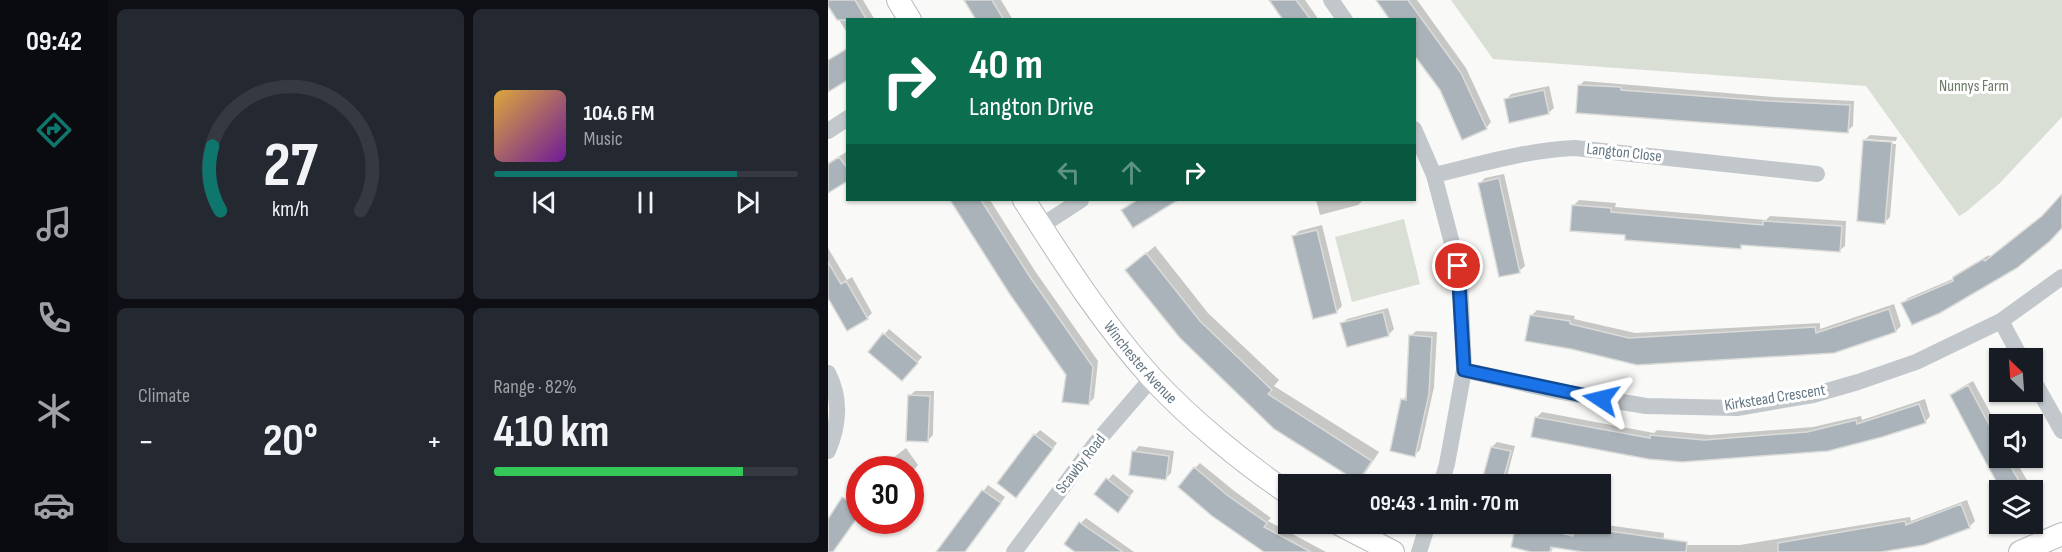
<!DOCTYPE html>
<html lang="en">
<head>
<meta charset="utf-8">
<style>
	body { margin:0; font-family:"Sofia Sans Condensed",sans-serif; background:#242831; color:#f1f3f6; height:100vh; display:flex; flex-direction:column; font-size:22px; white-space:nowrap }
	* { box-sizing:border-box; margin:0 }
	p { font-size:20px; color:#9ea1a6 }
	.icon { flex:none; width:33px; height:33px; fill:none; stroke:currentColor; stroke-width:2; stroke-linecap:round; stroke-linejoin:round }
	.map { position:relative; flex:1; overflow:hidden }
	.drawer { display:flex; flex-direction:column; gap:9px; padding:9px; background:#0d0f14; width:720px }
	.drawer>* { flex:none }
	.hud { position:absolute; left:18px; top:18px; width:570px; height:183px; border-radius:0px; box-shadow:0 2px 4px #0004; background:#0b6e4f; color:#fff; overflow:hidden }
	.needle { width:39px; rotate:335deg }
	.buttons { position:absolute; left:1161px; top:348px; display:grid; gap:12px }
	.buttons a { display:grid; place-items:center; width:54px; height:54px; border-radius:0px; background:#171b24; box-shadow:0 2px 4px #0004; font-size:30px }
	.speed { position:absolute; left:18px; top:456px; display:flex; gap:12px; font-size:30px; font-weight:700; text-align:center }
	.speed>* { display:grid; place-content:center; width:78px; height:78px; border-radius:50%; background:#171b24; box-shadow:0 2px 4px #0004; line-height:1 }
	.speed .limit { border:9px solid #d22; background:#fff; color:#111 }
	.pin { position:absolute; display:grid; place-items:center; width:51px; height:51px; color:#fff; margin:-26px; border:3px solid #fff; border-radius:50%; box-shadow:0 2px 6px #0007 }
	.me { position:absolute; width:66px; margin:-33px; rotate:280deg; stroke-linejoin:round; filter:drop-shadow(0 0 4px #0008) }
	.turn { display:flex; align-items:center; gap:21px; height:126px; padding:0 24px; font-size:27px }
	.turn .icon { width:78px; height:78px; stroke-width:2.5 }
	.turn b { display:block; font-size:42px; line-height:51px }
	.lanes { display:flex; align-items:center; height:57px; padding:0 24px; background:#0003; justify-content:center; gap:30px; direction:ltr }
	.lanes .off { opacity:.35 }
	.big { font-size:45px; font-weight:700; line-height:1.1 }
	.drawer .widget { flex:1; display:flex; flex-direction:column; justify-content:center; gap:9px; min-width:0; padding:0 21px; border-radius:9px; background:#242831 }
	.drawer .dial { align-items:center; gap:0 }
	.dial svg { height:156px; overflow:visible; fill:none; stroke:#363941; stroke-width:7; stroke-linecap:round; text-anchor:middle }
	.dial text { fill:#f1f3f6; stroke:none }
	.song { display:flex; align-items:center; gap:18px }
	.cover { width:72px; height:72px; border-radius:9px; background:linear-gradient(135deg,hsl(40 70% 55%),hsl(280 70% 35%)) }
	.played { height:6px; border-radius:3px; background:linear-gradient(90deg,#0f766e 80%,#363941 80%) }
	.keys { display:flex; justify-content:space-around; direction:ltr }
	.heat { display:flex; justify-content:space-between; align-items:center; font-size:33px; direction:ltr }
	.charge { height:9px; border-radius:4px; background:linear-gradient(90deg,#34c759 82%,#363941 0) }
	.drawer .tiles { flex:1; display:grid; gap:9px; grid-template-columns:repeat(2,1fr) }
	.trip { position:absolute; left:450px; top:474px; width:333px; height:60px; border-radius:0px; background:#171b24; box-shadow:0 2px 4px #0004; font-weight:700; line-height:60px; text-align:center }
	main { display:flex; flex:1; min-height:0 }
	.tabs { display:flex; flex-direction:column; width:108px; justify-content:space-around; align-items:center; background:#090b0e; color:#9ea1a6 }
	.tabs .icon { width:42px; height:42px }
	.tabs .on { color:#0f766e }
	.tabs b { font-size:27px; color:#f1f3f6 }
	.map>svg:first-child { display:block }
	.green { fill:#dadfd6 }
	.shadow { fill:#0003 }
	.building { fill:#a9b3b9; stroke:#dbdbd9; stroke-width:1.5 }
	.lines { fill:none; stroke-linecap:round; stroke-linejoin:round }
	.secondary-casing { stroke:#b5bbc0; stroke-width:24 }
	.street { stroke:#c2c7cb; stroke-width:16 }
	.secondary { stroke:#fff; stroke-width:22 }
	.route-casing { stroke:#114b97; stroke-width:15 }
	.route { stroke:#1a73e8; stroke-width:10 }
	.labels { text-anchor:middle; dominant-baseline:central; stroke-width:6; stroke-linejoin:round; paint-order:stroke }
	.park-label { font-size:16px; fill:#687a63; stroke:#fff }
	.street-label { font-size:16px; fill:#647783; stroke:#fff }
</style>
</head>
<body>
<main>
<nav class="tabs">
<b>09:42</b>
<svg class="icon on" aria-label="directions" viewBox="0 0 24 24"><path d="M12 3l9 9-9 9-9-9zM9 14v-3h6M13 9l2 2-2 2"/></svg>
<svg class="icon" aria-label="music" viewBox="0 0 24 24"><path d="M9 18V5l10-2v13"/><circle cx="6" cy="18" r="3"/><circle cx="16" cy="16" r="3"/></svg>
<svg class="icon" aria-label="phone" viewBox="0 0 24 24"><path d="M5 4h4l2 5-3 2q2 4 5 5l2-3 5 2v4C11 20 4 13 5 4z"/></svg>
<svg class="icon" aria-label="climate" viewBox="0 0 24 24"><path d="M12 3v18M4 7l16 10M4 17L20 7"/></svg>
<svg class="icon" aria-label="car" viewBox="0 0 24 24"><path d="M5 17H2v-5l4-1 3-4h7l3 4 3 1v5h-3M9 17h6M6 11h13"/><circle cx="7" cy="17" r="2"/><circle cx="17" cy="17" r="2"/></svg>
</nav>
<section class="drawer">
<div class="tiles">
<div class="widget dial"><svg viewBox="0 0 100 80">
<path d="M14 69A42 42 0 1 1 86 69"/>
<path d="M14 69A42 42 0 0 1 10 36" stroke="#0f766e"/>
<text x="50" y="56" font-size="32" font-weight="700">27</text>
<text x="50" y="72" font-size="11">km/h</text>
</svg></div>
<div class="widget">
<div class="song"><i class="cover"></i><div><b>104.6 FM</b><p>Music</p></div></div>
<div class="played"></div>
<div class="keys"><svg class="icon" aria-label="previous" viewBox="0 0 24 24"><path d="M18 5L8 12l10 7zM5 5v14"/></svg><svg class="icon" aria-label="pause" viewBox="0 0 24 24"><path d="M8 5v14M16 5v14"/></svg><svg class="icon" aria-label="next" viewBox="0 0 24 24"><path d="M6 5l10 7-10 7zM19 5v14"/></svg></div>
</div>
<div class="widget"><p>Climate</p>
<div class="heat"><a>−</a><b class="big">20°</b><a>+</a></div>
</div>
<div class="widget"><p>Range · 82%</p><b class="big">410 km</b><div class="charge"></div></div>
</div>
</section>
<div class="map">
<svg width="1234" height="552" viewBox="0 0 1234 552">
	<rect width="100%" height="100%" fill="#f9f9f7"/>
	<path class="green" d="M623,0h611v117l-62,66 -34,29 -7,4 -93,-130 -373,-27z
		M576,219l16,65 -68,18 -17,-65z"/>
	<path class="shadow" d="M0,0h35l12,20h-27v14l-20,-31z
		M137,0h36l12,20h-36z
		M442,0h35l14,20h-34z
		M549,0h40l49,68 25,54 -5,6 -72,-108z
		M756,81l190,16 80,4 -1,25 -6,5 -268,-45z
		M721,86l5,22 -6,5 -42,-13 5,-6z
		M1042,135l27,2 -1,4 -29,-2v3l29,2 -6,73 -5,5 -21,-81z
		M20,151v29l-20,12v-29z
		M676,174l21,92 -6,5 -39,-88 5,-5z
		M1234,196v30l-13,13 -147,65 6,-6 47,-20 5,-6 29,-17 1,2 57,-45z
		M124,200h38l45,71 63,90 -4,37 -5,5 -79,-110z
		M308,200h39l-41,26 -11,-16z
		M488,200h47l-5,5 -38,10z
		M751,200l37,3 -1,4 151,13 4,-4 76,5 -1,25 -6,5 -95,-7 -4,4 -166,-43z
		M494,225l20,81 -5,5 -23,6 -20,-81 5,-5z
		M327,246l53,67 71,67 -5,6 105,66 -13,20 -8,9 -231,-211z
		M0,248l19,32 5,-3 20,36 -5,5 -39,-22z
		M1066,304l7,22 -5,5 -259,32 -110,-23 5,-25 5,-5 38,6 -1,3 61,14 185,-10v6z
		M560,308l6,21 -6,6 -46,-11 5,-5z
		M61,329l33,28 -15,17 -37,-23z
		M588,331l21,1 -3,55 -14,63 -6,5 -11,-55 4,-5 4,-59z
		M1145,381l27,49v28h14l13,22 -15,10h-9l-52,-95 6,-5z
		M87,391h19l-1,44 -5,5 -19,-44z
		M1097,399l5,17 -5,6 -243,39 -146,-43 6,-6 112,21 3,-3 53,5 103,-8 48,-11 1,4z
		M212,430l17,13 -36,48 14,-56z
		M669,442l18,4 -10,38h-22l9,-37z
		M311,446l35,5 -3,22 -5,5 -32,-26z
		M78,448l12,17 -5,6 -3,1v-2h-33z
		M372,463l33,27 38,28 -3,3 58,31h-60l-71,-84z
		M285,474l21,17 -11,14 -27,-11z
		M160,485l17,12 -40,55h-27z
		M21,493l11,7v14l-25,34 -7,-4v-23z
		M1139,500l8,21 -6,6 -97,25h-278l-40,-6 -3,6h-13l-25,-6 5,-22h31l26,6 3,-6h21l65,9 -1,12h77l170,-28 1,4z
		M258,518l48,34h-56l3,-29z"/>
	<path class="building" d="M0,0h27l12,20h-30l-9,-14z
		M136,0h28l12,20h-28z
		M441,0h27l15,20h-28z
		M548,0h32l53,73 26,56 -25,11 -22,-50 -26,-35v-35h-24z
		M20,48v32l-20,12v-32z
		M750,85l43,2v3l147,11 82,4 -2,28 -272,-20z
		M716,90l5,24 -40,9 -5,-24z
		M1035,140l29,2 -7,82 -28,-3z
		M11,157l9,12v12l-20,12v-29z
		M671,178l21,95 -21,4 -21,-94z
		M1234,194v34l-12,13 -33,27 -77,45 -28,12 -11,-22 52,-22v-4l30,-18 2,2 57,-45z
		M122,200h31l49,77 63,90 -4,38 -27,-3 4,-27 -57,-82z
		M309,200h41l-45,28 -12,-18z
		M744,205l39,3v4l152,13v-4l79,5 -2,26 -99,-7v4l-26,-2 -90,-7v-5l-55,-4z
		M489,230l20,83 -24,6 -21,-83z
		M318,253l54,68 72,69 -4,4 104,67 -14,21 -84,-53 -94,-91 -55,-68z
		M0,262l13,22 5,-3 22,38 -21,12 -19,-33z
		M1061,309l7,23 -62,21 -197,12 -66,-16 -46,-8 5,-26 40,6v3l59,14 186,-11 1,6z
		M555,312l6,24 -42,11 -7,-24z
		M55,333l35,30 -16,18 -34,-29z
		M581,335l23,2 -3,57 -14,63 -25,-6 11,-52 5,1z
		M1140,385l32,60v13h6l18,32h-23l-23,-42 -28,-53z
		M80,395l22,1 -2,46 -22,-1z
		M1091,404l7,19 -44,14 -54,14 -146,11 -34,-3 -117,-22 4,-20 115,21v-3l54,5 103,-8 49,-12 1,4z
		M206,434l19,15 -37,49 -19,-15z
		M663,447l20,4 -9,33h-21z
		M304,451l37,5 -3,24 -37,-5z
		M366,467l33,28 40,28 -3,4 47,25h-47l-52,-36 -34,-29z
		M278,478l24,19 -12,16 -24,-19z
		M154,490l19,13 -36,49h-29z
		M14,497l18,12v5l-27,38h-5v-33z
		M1133,504l9,24 -46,17 -43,7h-103v-9l127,-22 1,4z
		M251,522l13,9 31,21h-48l-11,-8z
		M688,524h9l48,12 1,-10 113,16 -1,10h-103l-32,-5 -1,5h-19l-20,-5z"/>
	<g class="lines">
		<g class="secondary-casing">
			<g id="secondary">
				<path d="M70,0l12,20"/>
				<path id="s1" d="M196,200c39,61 79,124 128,178 38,41 90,84 136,115"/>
				<path d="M511,524l54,28"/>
				<path d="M1192,552l42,-18"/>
			</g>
		</g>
		<path class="street" d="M503,0l14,20
			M586,129l20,46 24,91 2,12 4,92 -17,94 -6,20
			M0,131l20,-13
			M606,175c47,-11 93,-25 141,-27l242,26
			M213,226l40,-26
			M1173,321l20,37
			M636,370l92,21 90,15 91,2 76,-13 45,-13 58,-20 85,-41 61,-44
			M0,373c13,25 11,52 0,78
			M1204,378l30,53
			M186,552l81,-108 57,-66
			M591,552l9,-28"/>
		<use href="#secondary" class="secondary"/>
	</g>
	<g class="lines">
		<g class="route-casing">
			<path id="route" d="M630,266l6,104 137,29"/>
		</g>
		<use href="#route" class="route"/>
	</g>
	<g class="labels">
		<g class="park-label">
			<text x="1146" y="86">Nunnys Farm</text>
		</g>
		<g class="street-label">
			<text transform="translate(796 153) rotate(6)">Langton Close</text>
			<text stroke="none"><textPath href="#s1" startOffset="200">Winchester Avenue</textPath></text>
			<text transform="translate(947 398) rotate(-9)">Kirkstead Crescent</text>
			<text transform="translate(253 464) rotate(-52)">Scawby Road</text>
		</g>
	</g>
</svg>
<div class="buttons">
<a><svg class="needle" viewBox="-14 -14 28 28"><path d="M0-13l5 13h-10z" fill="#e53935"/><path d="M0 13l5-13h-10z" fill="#9ea1a6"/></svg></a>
<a><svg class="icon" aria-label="sound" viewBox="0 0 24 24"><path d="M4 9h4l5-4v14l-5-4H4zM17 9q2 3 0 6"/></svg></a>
<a><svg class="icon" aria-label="layers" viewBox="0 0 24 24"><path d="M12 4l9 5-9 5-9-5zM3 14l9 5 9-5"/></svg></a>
</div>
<div class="speed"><div class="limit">30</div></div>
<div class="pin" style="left:630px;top:266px;background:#d93025"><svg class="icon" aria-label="arrive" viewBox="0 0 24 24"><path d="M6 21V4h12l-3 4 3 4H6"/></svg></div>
<svg class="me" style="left:773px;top:399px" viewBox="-20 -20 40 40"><path d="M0-17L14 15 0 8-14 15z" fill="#1a73e8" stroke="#fff" stroke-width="4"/></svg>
<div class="trip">09:43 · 1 min · 70 m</div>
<div class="hud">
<div class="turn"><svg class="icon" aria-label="right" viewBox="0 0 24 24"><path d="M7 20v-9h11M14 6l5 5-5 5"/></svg><div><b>40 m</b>Langton Drive</div></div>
<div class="lanes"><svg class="icon off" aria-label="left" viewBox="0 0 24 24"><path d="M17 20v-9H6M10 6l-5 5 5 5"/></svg><svg class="icon off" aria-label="ahead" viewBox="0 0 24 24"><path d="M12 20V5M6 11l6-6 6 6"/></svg><svg class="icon" aria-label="right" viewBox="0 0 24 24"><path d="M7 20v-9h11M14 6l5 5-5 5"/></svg></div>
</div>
</div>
</main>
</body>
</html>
